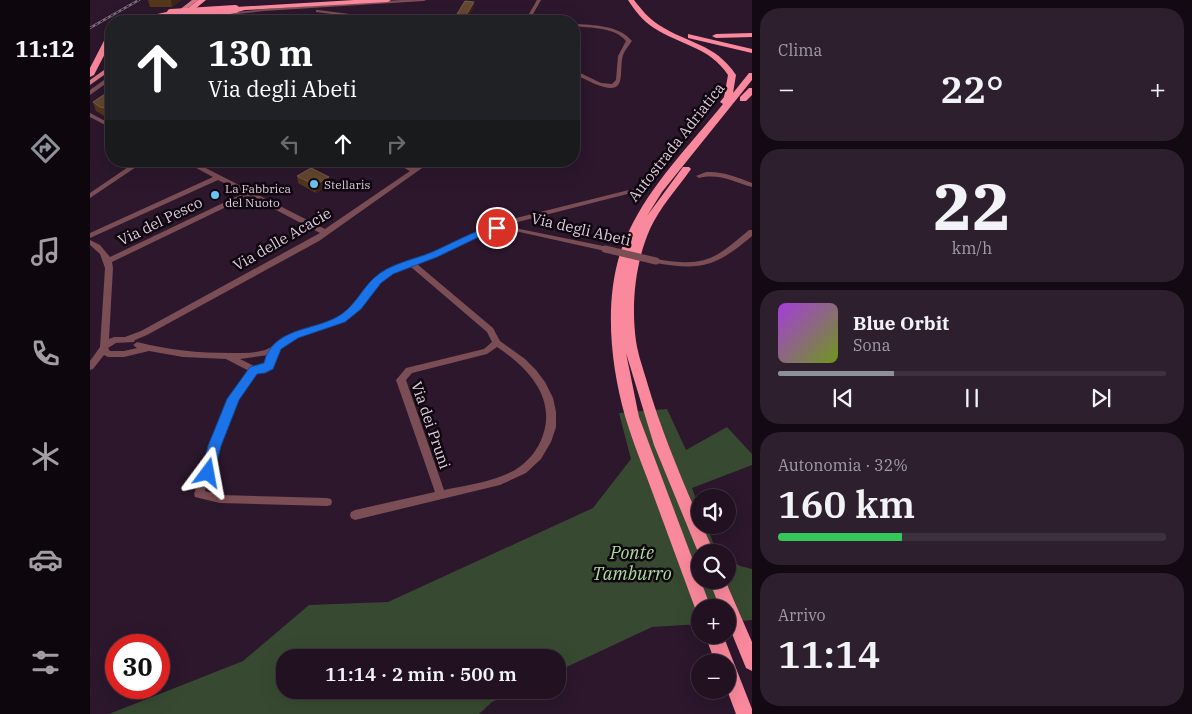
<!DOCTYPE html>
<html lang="it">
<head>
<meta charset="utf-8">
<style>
	body { margin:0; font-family:"IBM Plex Serif",serif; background:#2d1f2e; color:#f1f3f6; height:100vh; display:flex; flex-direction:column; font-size:19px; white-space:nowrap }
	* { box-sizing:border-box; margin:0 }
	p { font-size:16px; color:#a29da5 }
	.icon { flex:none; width:28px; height:28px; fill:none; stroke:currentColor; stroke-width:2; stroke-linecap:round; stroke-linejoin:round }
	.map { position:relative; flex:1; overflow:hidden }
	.sheet { display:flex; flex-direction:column; gap:8px; padding:8px; background:#120912; width:440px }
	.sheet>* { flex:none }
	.hud { position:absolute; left:15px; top:15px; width:475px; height:152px; border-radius:20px; box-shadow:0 5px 20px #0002,0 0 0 1px #3e313f; background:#202124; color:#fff; overflow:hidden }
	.controls { position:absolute; left:601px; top:489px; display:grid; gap:10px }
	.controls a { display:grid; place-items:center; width:45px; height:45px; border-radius:50%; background:#211121; box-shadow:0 5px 20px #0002,0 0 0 1px #3e313f; font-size:25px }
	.speed { position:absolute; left:15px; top:634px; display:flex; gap:10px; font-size:25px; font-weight:700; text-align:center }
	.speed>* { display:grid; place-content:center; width:65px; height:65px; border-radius:50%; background:#211121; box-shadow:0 5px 20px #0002,0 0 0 1px #3e313f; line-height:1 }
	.speed .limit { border:8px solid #d22; background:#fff; color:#111 }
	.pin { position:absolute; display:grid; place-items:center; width:42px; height:42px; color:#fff; margin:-21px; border:2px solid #fff; border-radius:50%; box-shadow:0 1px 5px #0007 }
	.me { position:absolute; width:55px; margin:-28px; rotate:13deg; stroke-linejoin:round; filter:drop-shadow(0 0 4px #0008) }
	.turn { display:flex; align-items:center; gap:18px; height:105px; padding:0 20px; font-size:22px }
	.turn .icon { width:65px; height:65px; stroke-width:2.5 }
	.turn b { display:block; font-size:35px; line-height:42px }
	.lanes { display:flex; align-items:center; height:48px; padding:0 20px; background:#0003; justify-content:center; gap:25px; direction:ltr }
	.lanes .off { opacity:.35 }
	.big { font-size:38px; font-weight:600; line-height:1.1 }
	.sheet .card { flex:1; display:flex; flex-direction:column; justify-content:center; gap:8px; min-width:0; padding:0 18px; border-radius:20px; background:#2d1f2e }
	.sheet .dial { align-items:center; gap:0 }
	.dial b { font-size:65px; line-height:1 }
	.song { display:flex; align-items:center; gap:15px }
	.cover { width:60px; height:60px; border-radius:8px; background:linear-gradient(135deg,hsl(280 70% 55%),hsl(80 70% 35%)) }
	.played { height:5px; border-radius:2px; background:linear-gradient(90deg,#8c9099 30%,#3e313f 30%) }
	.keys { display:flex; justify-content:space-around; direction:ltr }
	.heat { display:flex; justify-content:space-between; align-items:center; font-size:28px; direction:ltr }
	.charge { height:8px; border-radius:4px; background:linear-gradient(90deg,#34c759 32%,#3e313f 0) }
	.trip { position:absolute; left:186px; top:649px; width:290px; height:50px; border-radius:20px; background:#211121; box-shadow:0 5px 20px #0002,0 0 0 1px #3e313f; font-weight:600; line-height:50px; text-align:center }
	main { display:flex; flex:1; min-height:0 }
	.menu { display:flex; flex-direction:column; width:90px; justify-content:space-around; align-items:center; background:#0d070d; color:#a29da5 }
	.menu .icon { width:35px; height:35px }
	.menu .selected { color:#8c9099 }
	.menu b { font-size:22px; color:#f1f3f6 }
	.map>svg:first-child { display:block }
	.green { fill:#374a31 }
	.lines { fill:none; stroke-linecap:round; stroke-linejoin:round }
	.minor { fill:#7b4d54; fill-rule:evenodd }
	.major { fill:#d77888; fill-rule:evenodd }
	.highway { fill:#fb899d; fill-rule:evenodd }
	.rail-casing { stroke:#7e6d7e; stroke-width:2.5 }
	.rail { stroke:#0f060f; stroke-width:1; stroke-dasharray:3; stroke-linecap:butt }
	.minor-bridge { stroke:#7b4d54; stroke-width:7 }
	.highway-bridge { stroke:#fb899d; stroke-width:8 }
	.wall { fill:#54361a }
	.shaded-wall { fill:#3e2318 }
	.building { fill:#63472f; stroke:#765c4a }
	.route { fill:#1a73e8; stroke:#114b97 }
	.poi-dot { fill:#69c3f1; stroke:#0f060f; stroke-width:2 }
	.labels { text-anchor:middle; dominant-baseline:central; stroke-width:5; stroke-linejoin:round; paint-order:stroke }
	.far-poi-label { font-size:12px; fill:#dccedc; stroke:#0f060f; text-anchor:start }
	.street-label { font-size:15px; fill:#dccedc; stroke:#0f060f }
	.near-park-label { font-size:18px; font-style:italic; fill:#aadf98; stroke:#0f060f }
</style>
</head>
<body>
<main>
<nav class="menu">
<b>11:12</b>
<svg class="icon selected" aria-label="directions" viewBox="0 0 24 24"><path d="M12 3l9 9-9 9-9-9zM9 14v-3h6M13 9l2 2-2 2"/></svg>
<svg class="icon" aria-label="music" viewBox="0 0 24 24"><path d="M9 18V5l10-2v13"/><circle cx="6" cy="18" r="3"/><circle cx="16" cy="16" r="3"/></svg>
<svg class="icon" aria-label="phone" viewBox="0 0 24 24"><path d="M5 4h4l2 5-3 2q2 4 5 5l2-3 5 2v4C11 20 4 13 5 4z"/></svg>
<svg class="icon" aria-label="climate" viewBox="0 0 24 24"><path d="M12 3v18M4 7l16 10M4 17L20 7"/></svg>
<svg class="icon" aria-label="car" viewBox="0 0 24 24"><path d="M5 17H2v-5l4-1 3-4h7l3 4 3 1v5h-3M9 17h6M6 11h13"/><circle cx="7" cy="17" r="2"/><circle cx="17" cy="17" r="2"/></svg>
<svg class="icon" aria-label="filters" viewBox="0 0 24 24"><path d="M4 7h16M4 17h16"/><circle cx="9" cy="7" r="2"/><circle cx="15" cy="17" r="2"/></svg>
</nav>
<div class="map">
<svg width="662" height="714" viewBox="0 0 662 714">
	<rect width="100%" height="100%" fill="#2c172c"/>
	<path class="green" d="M577,409l19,41 41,-23 25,27v11l-60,23 8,22v15h6l11,27h-17v28h28v-21l12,7 12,3v51l-24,2v-14h-28v16l-48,3 -94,44v-13h-273v32h233l-26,12 -13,12h-370l134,-53 66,-56 79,-3 205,-94 38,-49 -12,-46z"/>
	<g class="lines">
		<path class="minor" d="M311,0h25l-2,1 -160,10 -27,3 -27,7h-7l34,-9 27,-3z
			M447,0h4l-12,21h-4z
			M228,10l79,10 2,1h-12l-71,-9v-2z
			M484,24c19,1 45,1 58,17 -3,4 -7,9 -9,14 -5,18 6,43 -28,29 -7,-3 -14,-7 -21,-10v-4l27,13 11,1 4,-4 2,-24 8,-15c-11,-14 -35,-13 -52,-15z
			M21,75v5l-21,15v-5z
			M0,113l21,11v4l-21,-11z
			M47,161h8l-55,37v-5z
			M93,161h9l133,68 85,-58 -19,-10h9l14,7 10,-7h8l-113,80 -172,94 -12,5 -1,2 -18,1 -8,5 2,3h14l13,-3 -4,-3 4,-3c31,8 62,11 94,11 11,0 24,0 34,-3 11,-4 18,-14 29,-18 15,-6 33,-7 47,-17 17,-12 26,-35 45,-45 17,-9 36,-12 53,-20 19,-9 42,-25 64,-24l1,-5 133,-33 2,1v2l-129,33v3l98,20 1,2 -1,2h-3l-90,-20 -18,-1 -12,4 -48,23 -20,7 76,64 7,13 25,18 11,11 9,12 8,16 3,14v15l-5,15 -10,17 -15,14 -26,12 -145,35 -4,-2 -1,-3 1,-3 4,-2 80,-18 -39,-112 10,-12 78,-19 8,-7 -5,-10 -76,-65c-9,3 -18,5 -25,11 -16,12 -25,33 -43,43 -19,12 -45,10 -62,27 -10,11 -3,25 -24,25l-16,21 -9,16 -27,81 15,4 107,3 4,1 1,3 -1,3 -4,1 -107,-3 -25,-6 -1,-3 29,-84 9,-17 17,-22 -23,-12 -43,-2 -34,-6 -25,6h-16l-4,-2 -11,14 -3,1v-9l10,-14 5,-79 -5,-14 -10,-9v-5l10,5 10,12 134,-64 -26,-13 -128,58v-5l123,-56zM159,196l71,37 -179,98 -16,6h-11l-5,2 4,-71 -1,-6zM407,347c30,20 59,50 46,88 -5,15 -15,27 -28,35 -22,12 -47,15 -71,20l-38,-110 6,-7 75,-19zM178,355l-2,8 -6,3h-6l-14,-7z
			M616,172c16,-1 31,5 46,11v4c-18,-5 -33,-14 -53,-9l-3,-2z
			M659,230h3v6c-35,30 -50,35 -96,27l-4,-2 4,-2c48,8 57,2 93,-29z"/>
		<path class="major" d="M102,0h6l-27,21h-6z
			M21,65v5l-21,15v-5z"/>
		<path class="highway" d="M108,0h8l-22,18 21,-1 27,-7 1,-2 2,-1 119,-7h37l-3,2 -143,8 -40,11 -26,-1 -1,-4z
			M538,0h6c7,9 15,19 25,25 29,19 56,18 77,50l-3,18 16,-20h3v7l-90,112 -15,24 36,-49h6l2,2c-14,20 -31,38 -41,60 -15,34 -19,76 -14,112 2,14 7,27 11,41 14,48 33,93 53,139v4h2l12,27h-14v4l-2,-4 -44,-107 -28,-92 13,64 72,191h-11v7l-3,-1 -2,-6c-14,-38 -28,-76 -42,-114 -9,-25 -20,-51 -28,-78 -16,-57 -23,-130 4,-185 22,-47 61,-86 94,-127l-3,-2 4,-5 4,-22c-18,-28 -48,-30 -74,-47 -11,-7 -19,-17 -26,-28z
			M81,11l3,2 -1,1 -33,7h-14z
			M18,33h3v9l-17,33 -4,2v-9z
			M662,33v4l-36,1 -4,-2 4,-2z
			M598,34l64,15v4l-64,-15z
			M659,88h3v7l-6,6h-6v-4z
			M619,580h16l27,62v29l-6,-3 -18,-44v-16h-8z
			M615,635h18l29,74v5h-16l-9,-24 1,-28h-13z"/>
		<g class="rail-casing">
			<path id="rail" d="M0,28l49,-28"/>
		</g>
		<use href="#rail" class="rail"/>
		<path class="minor-bridge" d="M515,249l51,12"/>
		<path class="highway-bridge" d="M81,13l64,-4"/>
	</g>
	<path class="wall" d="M58,0h33l-9,7h-22z
		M384,2l-1,6 -7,13 -10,-1 1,-6z
		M21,90v27l-7,-1 -8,-5 -3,-9z
		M207,176l33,8 -14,9 -18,-10z"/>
	<path class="shaded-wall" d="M81,0h10l-9,7z
		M384,2l-1,6 -7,13v-6z
		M176,16l1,5h-7z
		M239,177l1,7 -14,9 -1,-8z"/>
	<path class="building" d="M375,1l9,1 -8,13 -9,-1z
		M166,15l10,1 -6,5h-12z
		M21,90v19l-11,-2 -7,-5z
		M221,168l18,9 -14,8 -18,-9z"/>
	<path class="route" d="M407,225l5,3 -2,2 -15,4 -48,23 -44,17 -12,9 -20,26 -16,13 -47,16 -17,11 -8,20 -8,4 -8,1 -18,26 -18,46 -7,27 -2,3 -4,2 -5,-2 -2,-3 7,-27 19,-47 23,-32 14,-4c8,-35 48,-32 73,-46 17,-9 24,-27 37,-39 15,-14 38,-18 56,-25 23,-10 43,-22 67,-28z"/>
	<g class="poi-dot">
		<circle cx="224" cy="184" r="5"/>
		<circle cx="125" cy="195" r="5"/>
	</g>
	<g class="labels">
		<g class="far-poi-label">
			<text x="234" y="184">Stellaris</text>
			<text x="135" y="188">La Fabbrica<tspan x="135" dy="14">del Nuoto</tspan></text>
		</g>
		<g class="street-label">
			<text transform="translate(586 142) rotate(-52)">Autostrada Adriatica</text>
			<text transform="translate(70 221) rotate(-26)">Via del Pesco</text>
			<text transform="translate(491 229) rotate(13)">Via degli Abeti</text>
			<text transform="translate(192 239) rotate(-30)">Via delle Acacie</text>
			<text transform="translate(341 425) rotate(71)">Via dei Pruni</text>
		</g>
		<g class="near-park-label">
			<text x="542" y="552">Ponte<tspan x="542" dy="21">Tamburro</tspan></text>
		</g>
	</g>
</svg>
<div class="controls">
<a><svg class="icon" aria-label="sound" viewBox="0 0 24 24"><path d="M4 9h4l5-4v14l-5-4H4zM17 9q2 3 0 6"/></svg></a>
<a><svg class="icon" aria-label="search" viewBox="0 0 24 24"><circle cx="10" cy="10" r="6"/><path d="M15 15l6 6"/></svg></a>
<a>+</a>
<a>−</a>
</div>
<div class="speed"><div class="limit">30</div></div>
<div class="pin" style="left:407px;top:228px;background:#d93025"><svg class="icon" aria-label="arrive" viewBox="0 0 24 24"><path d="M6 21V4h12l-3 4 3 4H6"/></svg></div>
<svg class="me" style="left:118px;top:473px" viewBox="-20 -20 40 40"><path d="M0-17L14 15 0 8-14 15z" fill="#1a73e8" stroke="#fff" stroke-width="4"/></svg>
<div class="trip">11:14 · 2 min · 500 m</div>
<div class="hud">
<div class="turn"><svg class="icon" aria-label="ahead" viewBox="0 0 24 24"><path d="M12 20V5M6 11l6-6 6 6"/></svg><div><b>130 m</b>Via degli Abeti</div></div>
<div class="lanes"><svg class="icon off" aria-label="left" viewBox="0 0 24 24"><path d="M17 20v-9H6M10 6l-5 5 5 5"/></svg><svg class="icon" aria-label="ahead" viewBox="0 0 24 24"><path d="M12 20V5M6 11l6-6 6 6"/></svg><svg class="icon off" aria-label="right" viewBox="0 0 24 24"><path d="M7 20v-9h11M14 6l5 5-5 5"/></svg></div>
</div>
</div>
<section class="sheet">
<div class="card"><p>Clima</p>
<div class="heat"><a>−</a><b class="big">22°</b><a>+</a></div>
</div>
<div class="card dial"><b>22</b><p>km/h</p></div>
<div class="card">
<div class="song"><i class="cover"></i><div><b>Blue Orbit</b><p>Sona</p></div></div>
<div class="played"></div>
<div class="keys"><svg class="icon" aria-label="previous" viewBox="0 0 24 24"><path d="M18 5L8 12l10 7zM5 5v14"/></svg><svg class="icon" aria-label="pause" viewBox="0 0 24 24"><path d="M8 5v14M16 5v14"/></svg><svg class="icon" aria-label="next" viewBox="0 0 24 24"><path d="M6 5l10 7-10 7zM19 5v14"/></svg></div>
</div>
<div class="card"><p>Autonomia · 32%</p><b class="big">160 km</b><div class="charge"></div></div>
<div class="card"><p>Arrivo</p><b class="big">11:14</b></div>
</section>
</main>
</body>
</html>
